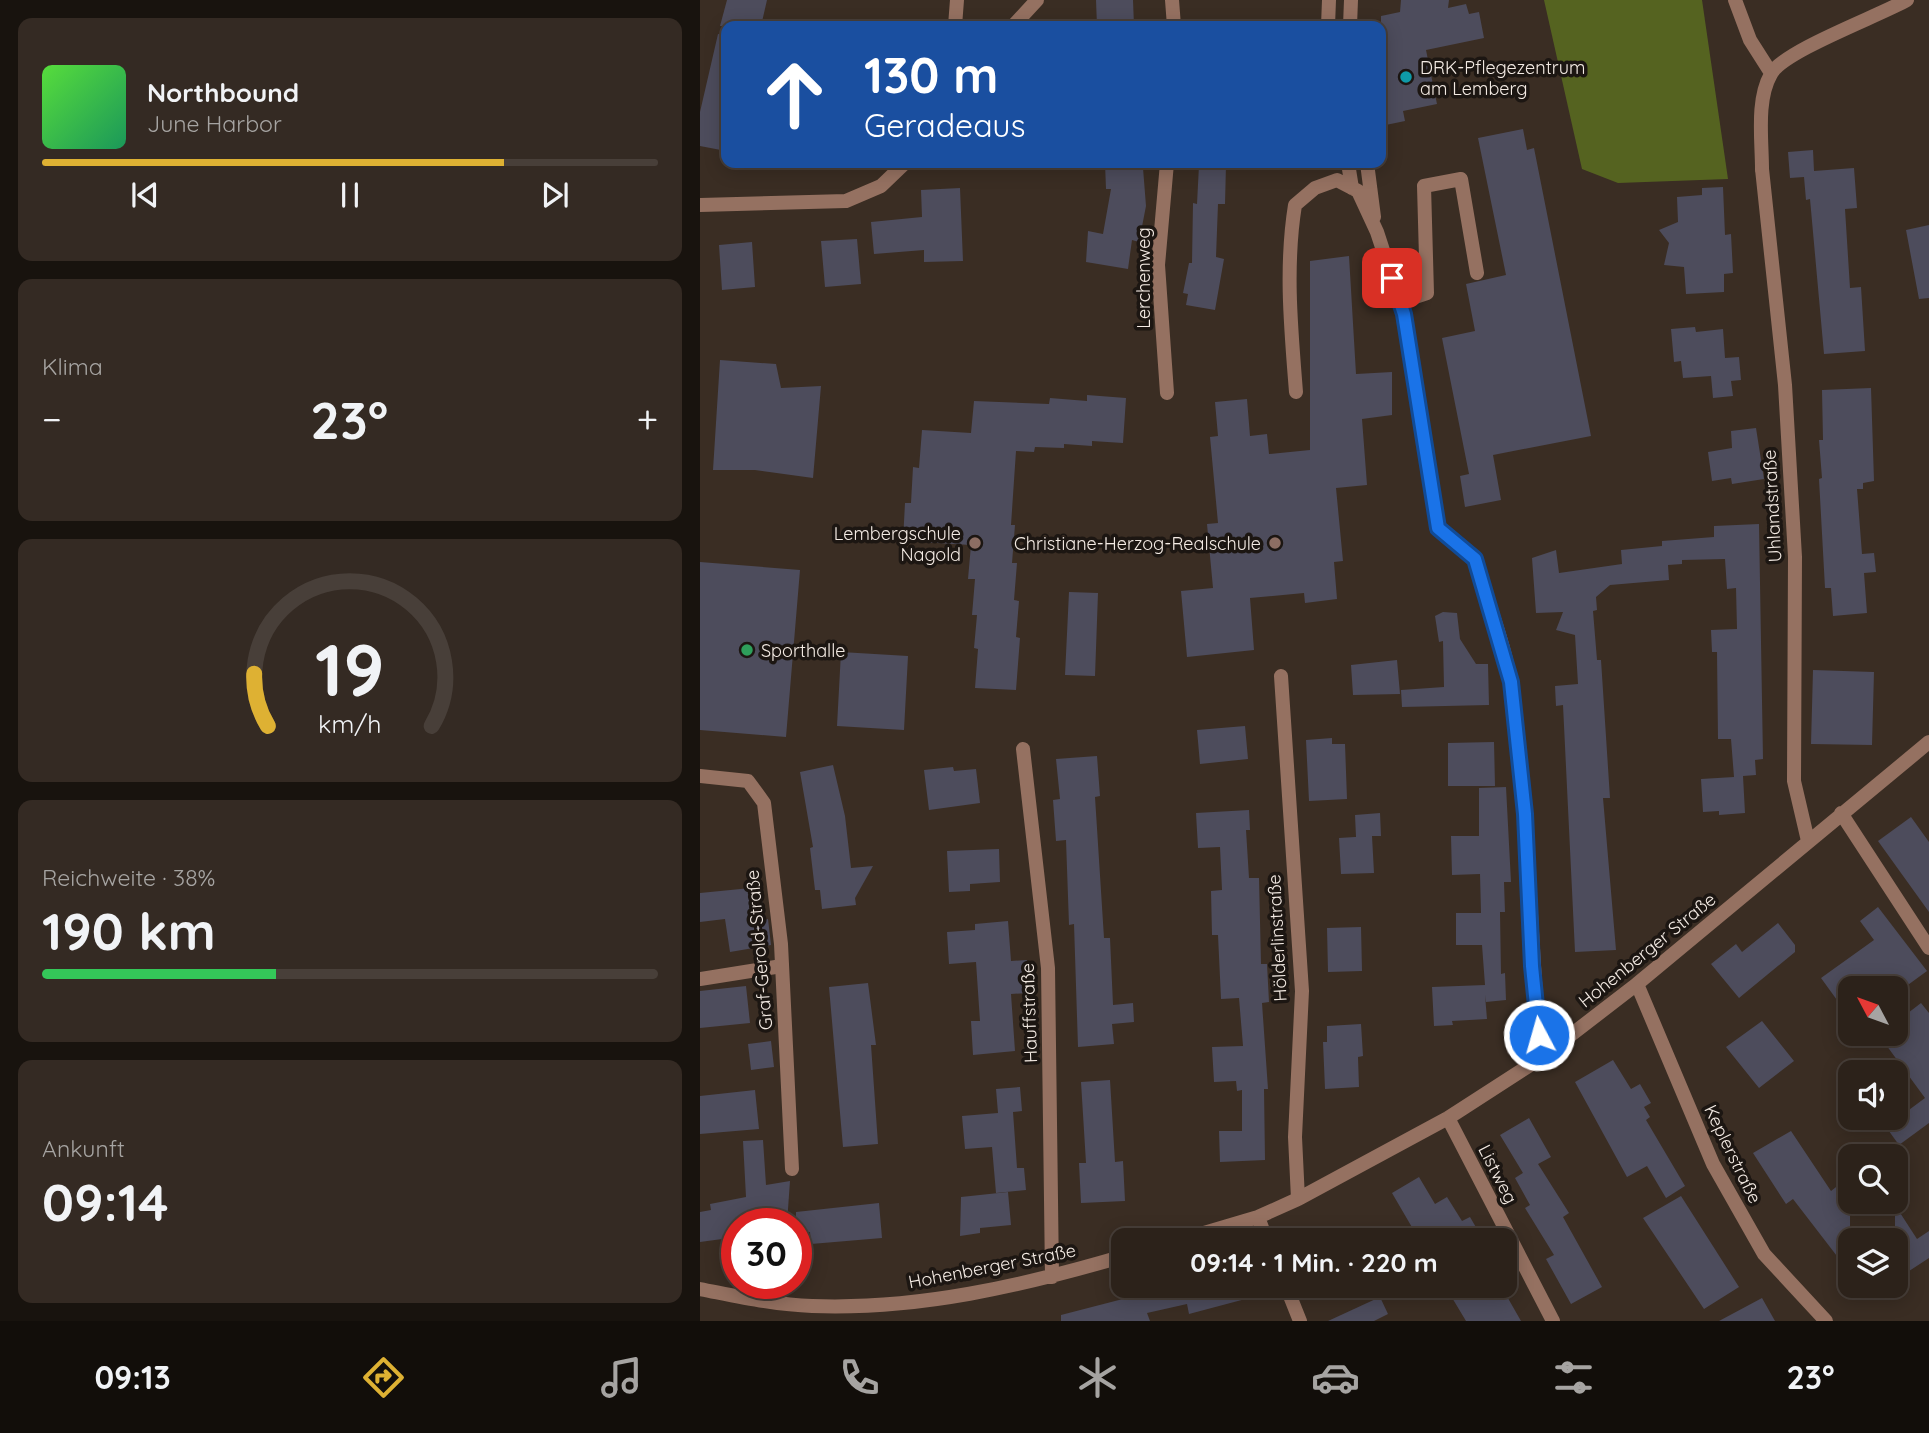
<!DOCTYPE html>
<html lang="de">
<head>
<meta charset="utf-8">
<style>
	body { margin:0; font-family:Quicksand,sans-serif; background:#342a23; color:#f1f3f6; height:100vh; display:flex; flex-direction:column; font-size:26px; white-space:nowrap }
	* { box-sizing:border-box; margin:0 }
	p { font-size:23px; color:#a6a4a2 }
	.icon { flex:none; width:38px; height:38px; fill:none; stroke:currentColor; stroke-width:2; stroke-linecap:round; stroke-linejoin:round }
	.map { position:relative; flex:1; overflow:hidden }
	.details { display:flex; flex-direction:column; gap:18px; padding:18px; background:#18130e; width:700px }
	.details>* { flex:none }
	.top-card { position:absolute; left:21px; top:21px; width:665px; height:147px; border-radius:14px; box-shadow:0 4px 18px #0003,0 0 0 2px #483f39; background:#1a4fa0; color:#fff; overflow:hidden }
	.needle { width:46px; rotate:311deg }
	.fabs { position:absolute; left:1138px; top:976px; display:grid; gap:14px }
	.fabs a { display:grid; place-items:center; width:70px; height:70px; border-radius:14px; background:#2c221a; box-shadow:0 4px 18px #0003,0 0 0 2px #483f39; font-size:35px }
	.speed { position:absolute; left:21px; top:1208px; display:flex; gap:14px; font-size:35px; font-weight:700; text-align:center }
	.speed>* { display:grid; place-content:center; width:91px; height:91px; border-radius:50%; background:#2c221a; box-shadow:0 4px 18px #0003,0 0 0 2px #483f39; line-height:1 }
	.speed .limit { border:10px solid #d22; background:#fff; color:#111 }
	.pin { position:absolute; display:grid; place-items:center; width:60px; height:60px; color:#fff; margin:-30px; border-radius:14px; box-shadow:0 4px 10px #0006 }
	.me { position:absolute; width:77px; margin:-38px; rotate:354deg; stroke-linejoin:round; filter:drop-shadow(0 0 5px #0008) }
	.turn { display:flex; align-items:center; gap:24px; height:147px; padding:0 28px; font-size:32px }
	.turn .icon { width:91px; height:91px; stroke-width:2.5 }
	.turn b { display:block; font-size:49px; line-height:60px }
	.big { font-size:52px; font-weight:800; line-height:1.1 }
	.details .card { flex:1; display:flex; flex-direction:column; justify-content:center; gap:10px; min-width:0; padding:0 24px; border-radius:14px; background:#342a23 }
	.details .dial { align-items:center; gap:0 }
	.dial svg { height:182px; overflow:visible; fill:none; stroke:#483f39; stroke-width:7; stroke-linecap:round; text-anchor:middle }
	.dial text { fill:#f1f3f6; stroke:none }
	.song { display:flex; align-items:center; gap:21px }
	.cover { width:84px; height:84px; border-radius:10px; background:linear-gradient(135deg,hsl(110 70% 55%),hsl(150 70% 35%)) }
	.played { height:7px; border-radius:4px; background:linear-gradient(90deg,#deb133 75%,#483f39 75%) }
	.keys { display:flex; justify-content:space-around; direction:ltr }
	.heat { display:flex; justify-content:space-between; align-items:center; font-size:38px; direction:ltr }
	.charge { height:10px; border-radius:5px; background:linear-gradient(90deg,#34c759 38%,#483f39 0) }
	.trip { position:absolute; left:411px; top:1228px; width:406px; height:70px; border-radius:14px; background:#2c221a; box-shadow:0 4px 18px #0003,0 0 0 2px #483f39; font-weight:800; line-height:70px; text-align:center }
	.dock { display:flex; height:112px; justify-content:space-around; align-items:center; background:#120e0a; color:#a6a4a2 }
	.dock .icon { width:49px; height:49px }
	.dock .active { color:#deb133 }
	.dock b { font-size:32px; color:#f1f3f6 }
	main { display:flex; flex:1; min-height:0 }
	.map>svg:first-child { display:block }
	.forest { fill:#556320 }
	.building { fill:#4d4c5c }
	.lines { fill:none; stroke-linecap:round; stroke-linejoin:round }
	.service { stroke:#957161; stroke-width:14 }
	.minor { stroke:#957161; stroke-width:14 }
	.route-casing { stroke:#114b97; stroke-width:18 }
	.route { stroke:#1a73e8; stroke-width:12 }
	.culture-dot { fill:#0f9aa8; stroke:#1c1612; stroke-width:2.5 }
	.education-dot { fill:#8d6e63; stroke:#1c1612; stroke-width:2.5 }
	.leisure-dot { fill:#2e9e5b; stroke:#1c1612; stroke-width:2.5 }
	.labels { text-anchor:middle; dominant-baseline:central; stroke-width:7; stroke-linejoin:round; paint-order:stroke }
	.poi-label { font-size:18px; fill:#f4ebe4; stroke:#1c1612; text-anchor:start }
	.street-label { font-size:18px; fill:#f4ebe4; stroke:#1c1612 }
</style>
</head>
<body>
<main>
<section class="details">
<div class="card">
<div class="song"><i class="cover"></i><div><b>Northbound</b><p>June Harbor</p></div></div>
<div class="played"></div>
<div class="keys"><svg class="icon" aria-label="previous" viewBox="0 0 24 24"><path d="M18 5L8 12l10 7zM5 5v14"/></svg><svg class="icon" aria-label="pause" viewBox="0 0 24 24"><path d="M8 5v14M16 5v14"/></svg><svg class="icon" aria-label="next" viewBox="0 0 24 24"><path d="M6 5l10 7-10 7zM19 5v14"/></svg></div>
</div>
<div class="card"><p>Klima</p>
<div class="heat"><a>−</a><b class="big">23°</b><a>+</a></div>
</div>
<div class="card dial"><svg viewBox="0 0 100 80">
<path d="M14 69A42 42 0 1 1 86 69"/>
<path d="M14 69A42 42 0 0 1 8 46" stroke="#deb133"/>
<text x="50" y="56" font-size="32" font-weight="700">19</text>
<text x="50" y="72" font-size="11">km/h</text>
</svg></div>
<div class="card"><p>Reichweite · 38%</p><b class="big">190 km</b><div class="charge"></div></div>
<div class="card"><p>Ankunft</p><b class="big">09:14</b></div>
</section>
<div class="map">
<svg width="1229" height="1321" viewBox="0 0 1229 1321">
	<rect width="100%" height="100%" fill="#3a2d23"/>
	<path class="forest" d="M844,0h158l26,179 -110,4 -36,-14z"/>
	<path class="building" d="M27,0h40l-6,26h-41z
		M396,0h37l1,26h-37z
		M701,0h48l-1,8 18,-4 3,10 10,-2 5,26 -58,12 11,54 -34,7 2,10 -24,5v-110l19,-4z
		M18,34l8,1v116l-26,-5v-34z
		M823,129l4,21 7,-2 57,288 -98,19 8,45 -36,7 -5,-31 9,-2 -27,-136 33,-7 -9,-47 40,-9 -28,-137z
		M1113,150l1,21 40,-3 3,40 -12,1 5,79 11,-1 4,64 -41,3 -14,-155 -4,1 -2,-23 -14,1 -2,-26z
		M405,163h35v5h3l3,38 -7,36 -7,-2 -4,29 -42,-7 2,-31 15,3 8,-45h-5z
		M499,165h27l-1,39h-7l-2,53 8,2 -9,51 -29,-5 2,-11 -5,-1 6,-30h3l1,-60 4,1z
		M1023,187l2,48 6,-1 2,39 -9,1v18l-38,2 -2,-27 -20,-2 5,-22 -10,-13 19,-8 -1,-25 25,-2v-7z
		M260,188l3,73 -39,1v-12l-50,4 -3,-32 51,-5 -1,-27z
		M1229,225v73l-10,1 -13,-69z
		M157,239l4,45 -36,3 -4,-46z
		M52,242l3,45 -33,3 -3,-45z
		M649,256l7,118 36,-2v43l-30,4 5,66 -31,3 7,73 -9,1 3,37 -32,4 -1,-10 -54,5 4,52 -67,7 -6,-66 32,-3 -6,-64 11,-1 -8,-86 8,-1 -3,-34 32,-3 3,37 17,-2 2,20 41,-4v-189z
		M995,327l1,5 27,-3 2,29 14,-1 2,23 -10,1 2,15 -20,2 -2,-22 -28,2 -2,-17 -7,1 -3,-33z
		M20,360l56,4 5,24 40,-2 -8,92 -58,-8h-42z
		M1171,388l3,93 -11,2v6h-6l5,65 12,-1 2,19 -12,1 3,40 -34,3 -2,-28h-6l-6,-109 3,-1 -3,-38h4l-1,-50z
		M387,395l39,3 -3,45 -31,-2v5l-28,-2v4l-29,-1 -1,5 -18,-1 -5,74h4l-3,38h5l-3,37 5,1 -3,36 4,1 -4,52 -41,-2 3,-39 -4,-1 3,-33h-5l3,-36h-7l3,-34 -68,-4 2,-38h6l2,-36 6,1 3,-38 49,3 3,-32 75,3 1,-6 37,3z
		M1056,428l8,51 -32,5 -1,-6 -19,3 -4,-29 24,-4 -1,-17z
		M1059,524l4,235 -8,1 1,15 -13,1 2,37 -26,2v-4l-16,1 -2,-33 33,-2 -3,-38h-13l-1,-87h-5l-1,-22 26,-1 -1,-41 -9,1 -2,-30 -43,1v4l-14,1 1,15 -59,5 -14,12 1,13 -4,1 4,49h4l9,138h-7l13,152 -41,2 -12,-247 -7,1 -1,-20 23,-2 -3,-49 -19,-5 7,-18 -27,1 -4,-55 24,-8 3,23 63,-9 -1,-14 41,-4v-5l52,-4v-11z
		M0,562l100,8 -14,167 -86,-7z
		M369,592l29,1 -3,83 -30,-1z
		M743,612l14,1 3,26 16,25h12l1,41 -87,2 -1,-17 43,-3 -1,-46 -4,1 -4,-26z
		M141,652l67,4 -4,74 -67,-4z
		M697,660l3,34 -47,1 -2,-30z
		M1113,670l61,2 -2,73 -61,-1z
		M545,726l3,33 -48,5 -3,-34z
		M632,738v6h13l2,55 -38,2 -3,-61z
		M794,742l1,44h-47v-43z
		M397,756l3,40 -5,1 9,141h6l3,67 20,-2 1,19 -22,2 2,20 -36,3 -4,-123 -5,1 -3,-85 -10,1 -3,-41 7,-1 -4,-40z
		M133,765l12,51 6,52 22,-2 -18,32 1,7 -34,4 -2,-19h-5l-5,-42 3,-1 -13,-75z
		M253,767l1,4 22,-2 4,34 -51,7 -5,-40z
		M806,787l5,95h-7l1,30h-5l1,62 4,-1 1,27 -20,2 -1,-7 2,24 -35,2 1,4 -19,1 -2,-39 53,-2 -3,-40h-26v-32h25l-1,-39 -28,1 -1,-39h28v-48z
		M549,810l1,20h-4l3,48h10l2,86h6l2,38 -7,1 6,86h-4l1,71 -45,2 -1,-31h23v-41l-5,1 -1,-10 -22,1 -2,-35 31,-1 -4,-48 -18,1 -3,-64h-6l-1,-44 11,-1 -2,-43 -22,1 -2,-35z
		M680,813l1,23h-9l2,37 -33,1 -2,-36 32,-2 -15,1 -1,-22z
		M1211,817l18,25v70l-51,-71z
		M299,849l1,33 -30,2v7l-21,1 -2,-41z
		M61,887l3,33 4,-1 3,26 -41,7 -5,-33 -25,3v-29z
		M1178,907l49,64 -26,19 -12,-16 -20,15h-19v29l-29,-40 53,-38 -14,-19z
		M308,921l3,40 16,-1 2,33 -18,1 4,57 -42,4 -2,-34h9l-4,-59 -27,2 -2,-32 28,-2v-6z
		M1078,923l17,22v7l-56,46 -28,-34 25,-20 6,8z
		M661,927l1,44 -34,1 -1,-44z
		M168,983l8,62h-5l7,99 -35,3 -14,-160z
		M46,986l4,37 -50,5v-37z
		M1221,1003l8,10v110l-30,22 -13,-18 39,-29 -44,-60 14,-4 3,-8 -3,-3z
		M1062,1021l32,40 -35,27 -33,-41z
		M661,1024l2,32 -5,1 1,30 -34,2 -2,-47h4v-16z
		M71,1041l3,26 -23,3 -3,-26z
		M913,1060l18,29 9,-5 11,19 -7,4 6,10 -4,3 39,66 -19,12 -19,-32 -20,11 -52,-95z
		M410,1080l5,82 8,-1 2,40 -44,2 -2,-40h7l-5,-81z
		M320,1087l2,24 -9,1 4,56h7l2,22 -30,3 -4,-46 -27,2 -3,-33 36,-3 -2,-24z
		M55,1090l4,39 -59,5v-38z
		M829,1118l22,39 -13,7 31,49 -6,4 39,70 -31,17 -25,-45 8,-4 -29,-47 5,-3 -15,-27 14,-9 -6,4 -23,-38z
		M1091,1131l40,60 19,-15v97l-57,-74 -7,5 -33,-51z
		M63,1140l3,45 24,-4 -3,42h-50v14l-37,5v-30l11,-2 -1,-6 36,-7 -3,-56z
		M719,1177l16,27 12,-7 15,24 8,-4 14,24h-64l-28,-48z
		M308,1192l3,33 -31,3v5l-20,3 1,-39z
		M981,1196l58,91 -35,22 -61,-91z
		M179,1203l3,35 -71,6 -1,-12 -14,2v-22z
		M1195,1205l22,34 12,-8v27l-26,17 -8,-11z
		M473,1286h95v7l-79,21 -2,-10 -40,9 3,8h-89v-6z
		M745,1286h56l20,35h-55z
		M680,1297l8,17 -14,7h-46z
		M1062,1298l13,23h-56z"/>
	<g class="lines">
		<path class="service" d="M1035,0l15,40 21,33
			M628,26l1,-26
			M650,26l1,-26
			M648,163l4,25
			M667,163l7,54
			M1062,169c0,-29 -6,-69 9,-95 12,-23 108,-58 136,-74
			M700,302l27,-9 -3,-107 37,-7 16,94
			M596,392c-5,-63 -11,-125 -1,-187l20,-17 22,-8 21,11 19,41 27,82 34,215 37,30 6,18
			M0,979l82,-13"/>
		<path class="minor" d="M472,0l2,26
			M255,26l2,-26
			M313,26l24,-26
			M467,163l-9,102 9,128
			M1062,169l23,216 10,172 -1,224 14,60
			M0,205l146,-4 35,-15 24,-23
			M781,577c10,35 25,72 30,108 19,124 18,249 30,373
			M581,676l21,315 -7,146 3,62
			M323,749l25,219 4,309
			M0,776l48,5 16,22 17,141 11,225
			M1141,813l88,135
			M937,984l76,180 51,90 62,67
			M748,1118l105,203
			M558,1217l9,24
			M477,1241l81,-24 40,-18 150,-81 93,-60 96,-74 292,-242
			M586,1286l14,35
			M0,1289c36,7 75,16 112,17 106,4 210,-20 312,-50"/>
	</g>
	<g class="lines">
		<g class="route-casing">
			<path id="route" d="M692,278l12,36 34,214 37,31 36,123 14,132 7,152 7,69"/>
		</g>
		<use href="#route" class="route"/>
	</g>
	<circle class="culture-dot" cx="706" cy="77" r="7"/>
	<g class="education-dot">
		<circle cx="275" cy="543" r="7"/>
		<circle cx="575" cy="543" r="7"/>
	</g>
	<circle class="leisure-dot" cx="47" cy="650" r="7"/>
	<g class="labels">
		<g class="poi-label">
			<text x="720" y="67">DRK-Pflegezentrum<tspan x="720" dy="21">am Lemberg</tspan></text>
			<text x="261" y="533" text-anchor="end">Lembergschule<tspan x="261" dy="21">Nagold</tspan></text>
			<text x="561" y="543" text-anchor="end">Christiane-Herzog-Realschule</text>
			<text x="61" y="650">Sporthalle</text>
		</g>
		<g class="street-label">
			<text transform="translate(443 278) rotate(-90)">Lerchenweg</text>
			<text transform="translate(1072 506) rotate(-93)">Uhlandstraße</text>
			<text transform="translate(577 938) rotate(-93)">Hölderlinstraße</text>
			<text transform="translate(59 950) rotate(-95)">Graf-Gerold-Straße</text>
			<text transform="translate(947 950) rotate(-39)">Hohenberger Straße</text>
			<text transform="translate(329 1013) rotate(-92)">Hauffstraße</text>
			<text transform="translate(1033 1154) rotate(64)">Keplerstraße</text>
			<text transform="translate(798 1174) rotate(63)">Listweg</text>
			<text transform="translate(292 1266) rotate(-11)">Hohenberger Straße</text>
		</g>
	</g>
</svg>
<div class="fabs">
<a><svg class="needle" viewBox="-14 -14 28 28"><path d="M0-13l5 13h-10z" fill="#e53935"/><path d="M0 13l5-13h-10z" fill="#a6a4a2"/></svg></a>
<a><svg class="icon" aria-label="sound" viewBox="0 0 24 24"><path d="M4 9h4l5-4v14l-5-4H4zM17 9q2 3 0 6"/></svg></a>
<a><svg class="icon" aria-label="search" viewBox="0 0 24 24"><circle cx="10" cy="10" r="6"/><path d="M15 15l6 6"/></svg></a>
<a><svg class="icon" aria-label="layers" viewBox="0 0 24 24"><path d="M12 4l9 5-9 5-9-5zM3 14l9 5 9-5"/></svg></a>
</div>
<div class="speed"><div class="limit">30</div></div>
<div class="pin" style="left:692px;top:278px;background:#d93025"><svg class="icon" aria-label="arrive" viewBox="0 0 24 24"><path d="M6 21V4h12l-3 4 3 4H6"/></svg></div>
<svg class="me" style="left:839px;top:1035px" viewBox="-20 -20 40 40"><circle r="17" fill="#1a73e8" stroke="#fff" stroke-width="3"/><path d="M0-11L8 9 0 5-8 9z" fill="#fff"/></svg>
<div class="trip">09:14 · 1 Min. · 220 m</div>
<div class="top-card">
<div class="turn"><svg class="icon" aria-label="ahead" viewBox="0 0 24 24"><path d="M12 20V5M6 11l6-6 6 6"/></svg><div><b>130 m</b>Geradeaus</div></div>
</div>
</div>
</main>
<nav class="dock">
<b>09:13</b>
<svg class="icon active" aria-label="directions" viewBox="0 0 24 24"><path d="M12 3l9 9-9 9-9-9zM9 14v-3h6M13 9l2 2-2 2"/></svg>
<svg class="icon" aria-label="music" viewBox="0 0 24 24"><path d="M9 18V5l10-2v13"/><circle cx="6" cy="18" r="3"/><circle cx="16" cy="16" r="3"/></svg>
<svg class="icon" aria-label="phone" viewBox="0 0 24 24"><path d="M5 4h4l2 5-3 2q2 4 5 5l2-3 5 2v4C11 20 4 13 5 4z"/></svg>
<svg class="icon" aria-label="climate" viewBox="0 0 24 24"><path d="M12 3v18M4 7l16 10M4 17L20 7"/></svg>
<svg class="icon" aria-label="car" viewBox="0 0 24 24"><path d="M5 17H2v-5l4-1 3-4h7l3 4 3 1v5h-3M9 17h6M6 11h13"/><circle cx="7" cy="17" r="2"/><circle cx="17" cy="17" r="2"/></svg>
<svg class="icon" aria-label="filters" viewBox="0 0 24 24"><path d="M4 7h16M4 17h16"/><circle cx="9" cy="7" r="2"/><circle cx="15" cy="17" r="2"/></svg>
<b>23°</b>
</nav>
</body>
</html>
